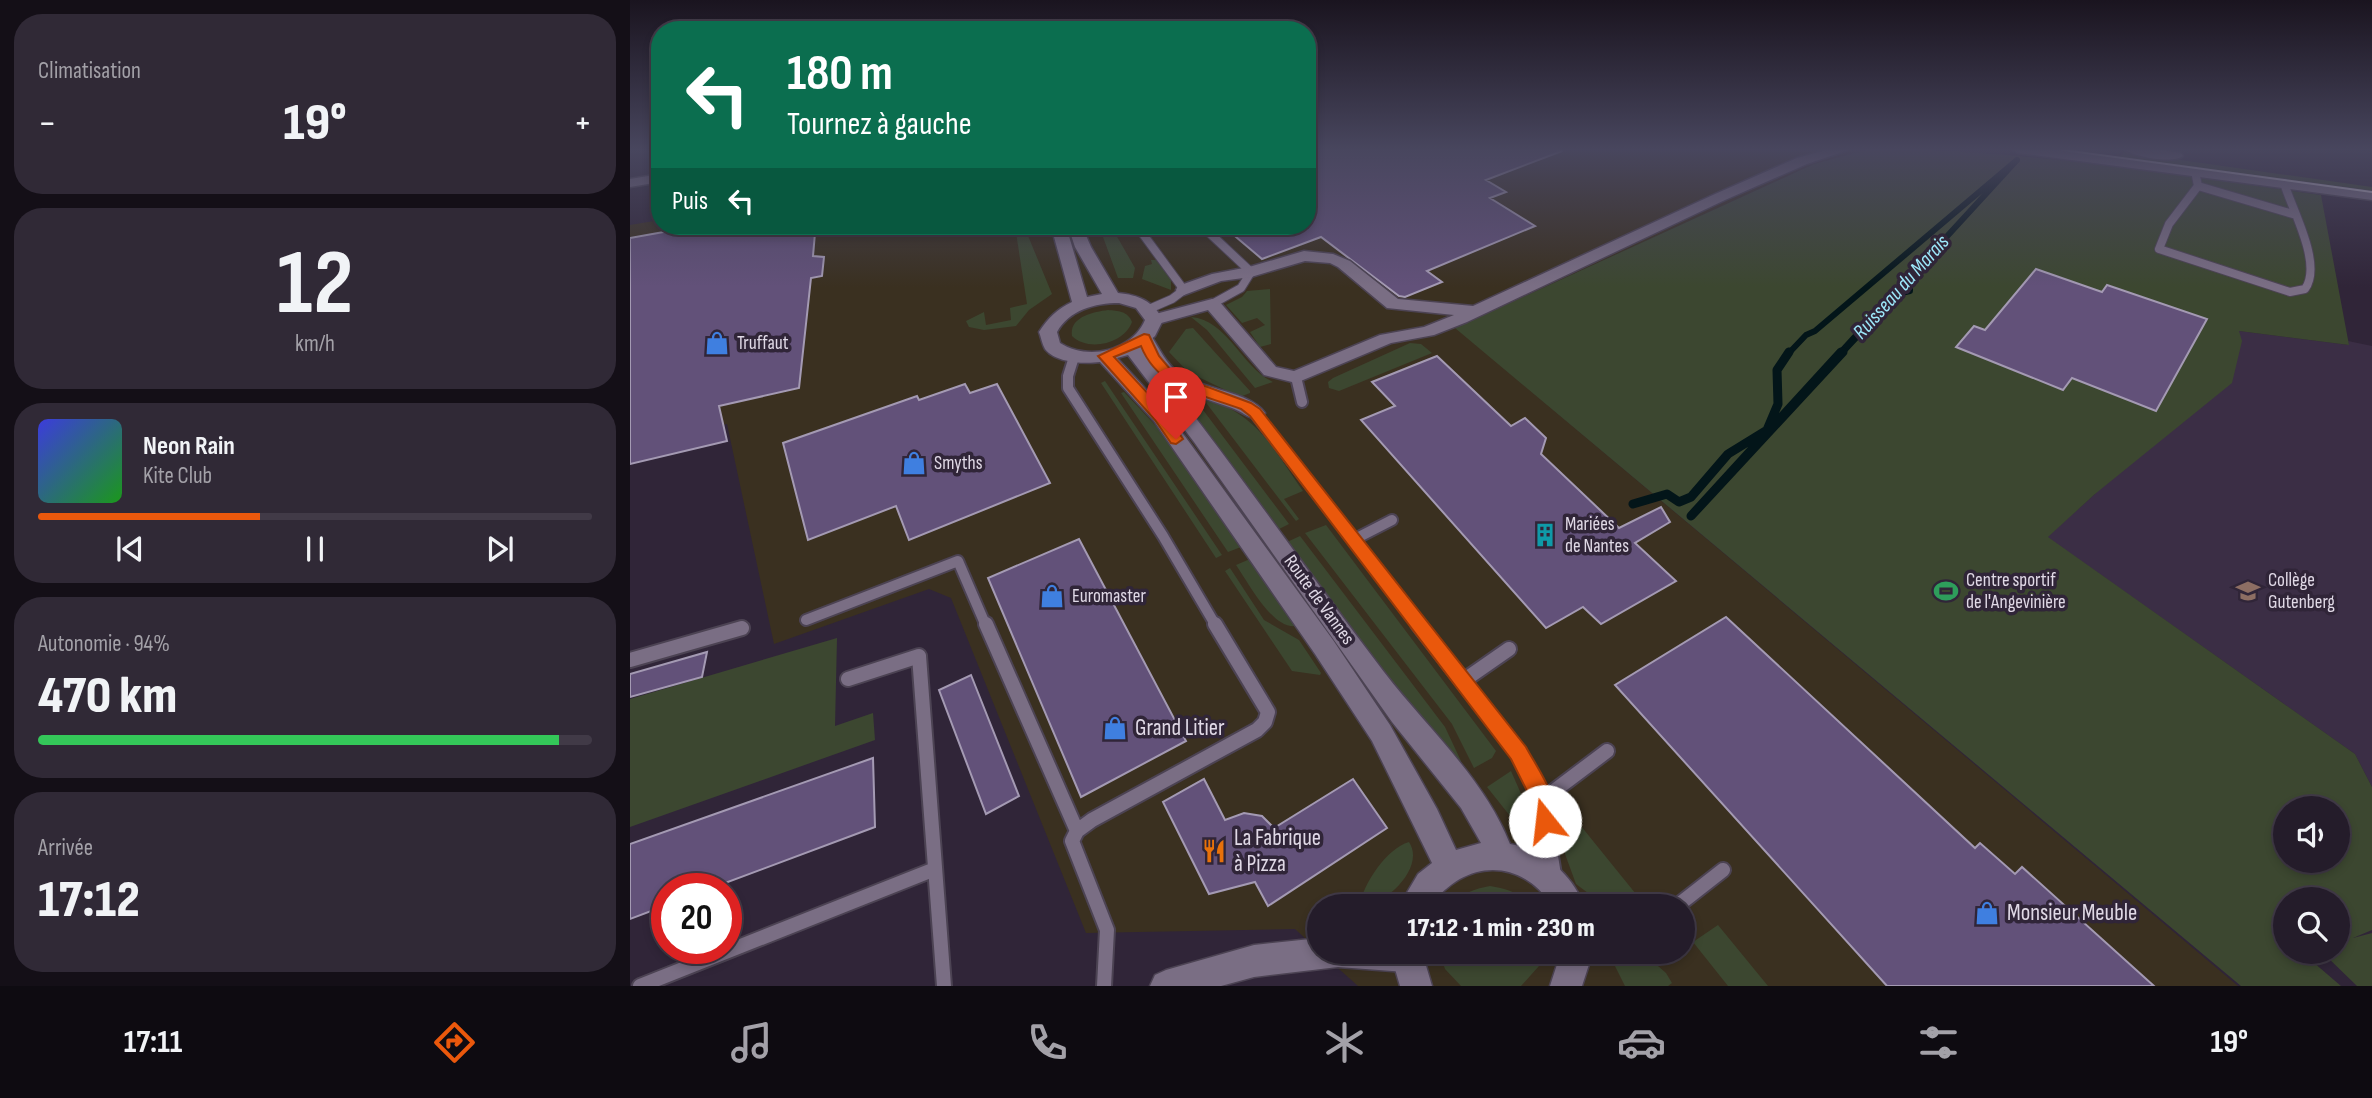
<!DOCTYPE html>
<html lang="fr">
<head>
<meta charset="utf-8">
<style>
	body { margin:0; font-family:"Sofia Sans Condensed",sans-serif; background:#302936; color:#f1f3f6; height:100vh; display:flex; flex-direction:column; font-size:26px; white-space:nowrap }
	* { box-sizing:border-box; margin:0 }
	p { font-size:23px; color:#a3a1a8 }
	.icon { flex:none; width:38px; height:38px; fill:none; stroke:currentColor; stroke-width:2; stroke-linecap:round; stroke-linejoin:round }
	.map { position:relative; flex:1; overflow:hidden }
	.side { display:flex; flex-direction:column; gap:14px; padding:14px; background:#140f17; width:630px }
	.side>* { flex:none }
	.hud { position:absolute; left:21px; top:21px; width:665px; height:214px; border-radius:28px; box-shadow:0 4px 10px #0003,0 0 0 2px #413a47; background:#0b6e4f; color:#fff; overflow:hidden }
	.fabs { position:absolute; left:1643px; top:796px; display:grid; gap:14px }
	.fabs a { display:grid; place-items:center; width:77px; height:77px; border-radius:50%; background:#241c2a; box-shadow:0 4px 10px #0003,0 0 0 2px #413a47; font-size:35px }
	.speed { position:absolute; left:21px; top:873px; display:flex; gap:14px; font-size:35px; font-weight:700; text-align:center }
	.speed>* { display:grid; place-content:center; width:91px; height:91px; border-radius:50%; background:#241c2a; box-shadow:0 4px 10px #0003,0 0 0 2px #413a47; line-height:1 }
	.speed .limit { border:10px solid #d22; background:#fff; color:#111 }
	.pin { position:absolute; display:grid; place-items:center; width:60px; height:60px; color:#fff; margin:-72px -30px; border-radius:50% 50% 50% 0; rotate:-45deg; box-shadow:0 0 7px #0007 }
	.pin .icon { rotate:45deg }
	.me { position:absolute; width:77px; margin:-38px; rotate:344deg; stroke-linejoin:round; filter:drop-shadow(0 0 5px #0008) }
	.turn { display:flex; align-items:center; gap:24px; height:147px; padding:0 21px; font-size:32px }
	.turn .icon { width:91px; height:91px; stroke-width:2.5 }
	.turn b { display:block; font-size:49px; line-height:60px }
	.then { display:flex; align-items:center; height:66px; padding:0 21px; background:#0003; gap:14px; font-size:26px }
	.big { font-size:52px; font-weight:800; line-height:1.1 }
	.side .card { flex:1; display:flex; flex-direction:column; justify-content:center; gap:10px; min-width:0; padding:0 24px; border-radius:28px; background:#302936 }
	.side .dial { align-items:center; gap:0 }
	.dial b { font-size:91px; line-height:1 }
	.song { display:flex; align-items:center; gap:21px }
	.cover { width:84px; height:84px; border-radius:10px; background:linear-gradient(135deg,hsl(240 70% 55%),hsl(120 70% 35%)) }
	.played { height:7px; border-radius:4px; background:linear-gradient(90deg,#ea580c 40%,#413a47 40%) }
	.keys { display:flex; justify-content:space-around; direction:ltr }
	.heat { display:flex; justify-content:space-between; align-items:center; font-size:38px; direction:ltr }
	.charge { height:10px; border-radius:5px; background:linear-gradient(90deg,#34c759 94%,#413a47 0) }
	.trip { position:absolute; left:677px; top:894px; width:388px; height:70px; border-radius:35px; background:#241c2a; box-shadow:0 4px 10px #0003,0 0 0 2px #413a47; font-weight:800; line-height:70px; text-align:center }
	.menu { display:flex; height:112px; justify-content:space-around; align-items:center; background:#0e0b11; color:#a3a1a8 }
	.menu .icon { width:49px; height:49px }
	.menu .current { color:#ea580c }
	.menu b { font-size:32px; color:#f1f3f6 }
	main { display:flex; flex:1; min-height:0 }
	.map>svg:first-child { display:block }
	.commercial { fill:#3a3020 }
	.built { fill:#3b2e45 }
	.green { fill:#3c4730; fill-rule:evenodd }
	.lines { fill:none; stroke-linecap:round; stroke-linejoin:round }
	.stream-far1 { stroke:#031519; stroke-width:6 }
	.stream { stroke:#031519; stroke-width:9 }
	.building { fill:#625179; stroke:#a49ab3; stroke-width:2 }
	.service-far2-casing { stroke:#4c4353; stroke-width:10 }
	.service-far1-casing { stroke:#4c4353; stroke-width:14 }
	.service-casing { stroke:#4c4353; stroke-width:18 }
	.minor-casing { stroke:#4c4353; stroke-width:3 }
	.tertiary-casing { stroke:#4c4353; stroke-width:3 }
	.secondary-casing { stroke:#4c4353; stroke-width:3 }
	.service-far2 { stroke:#7a6e84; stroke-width:8 }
	.service-far1 { stroke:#7a6e84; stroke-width:10 }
	.service { stroke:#7a6e84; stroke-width:14 }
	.minor { fill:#7a6e84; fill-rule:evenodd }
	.tertiary { fill:#7a6e84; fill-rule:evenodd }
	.secondary { fill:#7a6e84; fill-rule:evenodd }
	.tram { stroke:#cdc5d3; stroke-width:2 }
	.route { fill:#ea580c; stroke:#983908; stroke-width:2 }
	.labels { text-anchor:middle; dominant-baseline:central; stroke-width:7; stroke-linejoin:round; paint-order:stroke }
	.poi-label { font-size:19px; fill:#e0d9e6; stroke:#302538; text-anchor:start }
	.street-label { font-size:19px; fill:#e0d9e6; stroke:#302538 }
	.water-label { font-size:21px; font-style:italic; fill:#9de8fa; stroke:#302538 }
	.near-poi-label { font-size:23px; fill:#e0d9e6; stroke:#302538; text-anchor:start }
</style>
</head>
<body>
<main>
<section class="side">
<div class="card"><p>Climatisation</p>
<div class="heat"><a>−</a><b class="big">19°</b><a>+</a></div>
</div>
<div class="card dial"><b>12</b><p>km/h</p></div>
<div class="card">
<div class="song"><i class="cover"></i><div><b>Neon Rain</b><p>Kite Club</p></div></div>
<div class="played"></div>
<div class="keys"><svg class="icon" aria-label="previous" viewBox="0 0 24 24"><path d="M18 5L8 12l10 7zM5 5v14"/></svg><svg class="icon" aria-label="pause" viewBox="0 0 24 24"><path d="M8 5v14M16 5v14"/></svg><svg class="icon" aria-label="next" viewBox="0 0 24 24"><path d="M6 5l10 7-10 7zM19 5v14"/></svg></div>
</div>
<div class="card"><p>Autonomie · 94%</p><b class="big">470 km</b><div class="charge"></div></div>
<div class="card"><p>Arrivée</p><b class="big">17:12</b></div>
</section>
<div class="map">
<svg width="1742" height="986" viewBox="0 0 1742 986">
	<rect width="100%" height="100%" fill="#302538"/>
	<path class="commercial" d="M677,149h563l-56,15 -358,164 782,658h-880l-38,-34h364v-46h-364l-1,45 -24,-22 -209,4 -135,-335 -22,-9 -155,55 -47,-220 -97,23v-222l30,-5v6h647z"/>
	<path class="built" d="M1609,331l110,14 -1,-4 24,5v441l-17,-33 -308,-217 48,-43z"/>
	<path class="green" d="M1240,149c151,0 302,25 451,46l28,150 -110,-14 3,10 -10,42 -137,111 -47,43 307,217 17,33v143l-19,8 19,-5v53h-15l-35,-34h16v-52h-52v52h29l-9,4 35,30h-100l-786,-658 359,-164zM1656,808h52v53h-52z
		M1494,152l248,35v7l-254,-35z
		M385,226h9l28,68 -23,16 -13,16 -32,4 -15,-3 -3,-6 18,-9 2,13 25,-5 -1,-12 17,-4z
		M469,226h12l24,42 -2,10h-15z
		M521,260h5l15,19v11l-29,-11 3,-13 7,-2z
		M640,289l1,55 -11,3 -10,-15 15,-7 -8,-7 -15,5 -16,-18 16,-8 5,-6z
		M478,310c10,1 20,1 24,12 -8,22 -44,30 -60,14 -3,-19 21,-24 36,-26z
		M561,317c37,3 50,50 82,65l-18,6 -48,-58z
		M563,328l57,63v2l-10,4 -52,-25 -19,-20 17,-23z
		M780,343l11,1 11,9 -93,38 -10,-3 -1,-6 5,-4z
		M475,381l117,174 -6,3 -115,-175z
		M540,385l21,9 98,130 -12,6z
		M494,392l36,38 81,117 -13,5 -107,-159z
		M579,398c52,22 63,49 94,93l-19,8 15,20 -3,2 -89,-117 -1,-3z
		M696,525l170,226 -4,7 -18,10 -22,-44 -147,-191z
		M670,536l145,191 16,34 -5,3 -71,-87 -98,-135z
		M620,559l47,67c-24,5 -49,-44 -61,-61z
		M600,568l34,52 35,20 22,33 -1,2 -28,-4 -67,-100z
		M207,638l-2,88 38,-13 2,27 -245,87v-128z
		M881,771l19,43 5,21 -2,4 -7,-3 -39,-49z
		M938,810l76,94v2h-19l-37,-13 -12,-9 -11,-30 -1,-41z
		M779,842c17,25 -24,65 -50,64 5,-23 27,-57 50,-64z
		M860,886c18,3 30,7 43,20h-82c11,-13 23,-17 39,-20z
		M1088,925l50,61h-40l-35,-44z
		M809,952h104l-4,14 -18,20h-60l-16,-17z
		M978,952h34l24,21 6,10 -4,3h-43z"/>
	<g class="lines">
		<path class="stream-far1" d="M1158,354l18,-19 9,-4 202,-171 -178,194
			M1211,354l56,-60 13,-3v-9"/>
		<path class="stream" d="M1211,352l-150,164 152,-164
			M1003,504l34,-10 12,8 12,-5 37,-43 39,-24 11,-26 -1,-34 12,-18"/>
	</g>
	<path class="building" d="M677,149h255v2l-76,29 20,12 -16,6 45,28 -108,45 15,11 -37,15 -6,-1 -78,-59 -59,22 -39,-33h84z
		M67,226h111l1,8 6,-1 -2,23 11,1 -2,19 -11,2 -12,110 -80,18 8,35 -97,23v-226z
		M1406,269l66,23 5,-7 100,34 -51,92 -84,-33 -9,12 -107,-43 18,-21 11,4z
		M807,356l74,70 14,-8 21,20 -5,16 78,74 42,-21 9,15 -35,21 41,38 -75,43 -18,-17 -37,21 -185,-208 34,-14 -23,-24z
		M335,384l5,9 27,-9 53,99 -141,57 -13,-34 -88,34 -25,-97 134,-47 2,4z
		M449,539l107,202 -105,56 -93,-219z
		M1096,617l249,231 5,-5 35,31 7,-7 132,119h-267l-272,-301z
		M77,652l-5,25 -72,20v-23z
		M341,675l48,121 -33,18 -47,-124z
		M243,758l2,69 -166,62h-42v16l-37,14v-75z
		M574,779l21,41 19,-7 18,3 12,12 79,-49 34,49 -119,78 -13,-24 -46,12 -46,-92z"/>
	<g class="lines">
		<g class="service-far2-casing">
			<path id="service-far2" d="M1565,171l3,15 -29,38 -10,25 131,43 15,-3c18,-25 -13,-79 -21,-106
				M1568,186l98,29
				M507,226l47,64 -12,9 -23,10
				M572,226l49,46 -10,16 -29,16"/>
		</g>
		<g class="service-far1-casing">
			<path id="service-far1" d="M444,357l-6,19v12l95,148 53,90
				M666,377l6,25
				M625,413l164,213
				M723,540l39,-20
				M176,620l152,-59 28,65"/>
		</g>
		<g class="service-casing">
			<path id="service" d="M356,624l91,207
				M788,624l100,129 24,47 12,75
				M0,660l112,-32
				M218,679l71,-23 25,330
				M833,681l46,-32
				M912,800l65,-49
				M1047,906l46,-36
				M10,986l295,-117
				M474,986l3,-56 -35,-89 5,-10 15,-11 165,-90 8,-8 3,-10 -53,-88"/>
		</g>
		<g class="minor-casing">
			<path id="minor" d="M1200,149h21l-44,15 -82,36 -258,122 -33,13 -43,8 -95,40 -32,-8 -56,-65 -54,15 -9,-5 3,-4 64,-17 6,1 58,67 18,4 86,-36 44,-8 30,-12 -67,-7 -49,-41 -8,-4 -25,-2 -54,16 -30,4 -37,14 -6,-1 -2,-4 2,-4 34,-12 37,-7 55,-16 29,3 17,7 48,38 75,7 242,-112 82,-36z
				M1381,149h37l324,43v8l-354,-47z
				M1494,149h32l25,4 2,3c-10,8 -49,1 -59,-7z
				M30,174v8l-30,5v-8z
				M514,333l6,1c10,15 15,29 30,40 23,16 70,17 85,39l-3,4c-13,4 -18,-5 -30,-9 -47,-16 -73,-22 -97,-70z"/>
		</g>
		<g class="tertiary-casing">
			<path id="tertiary" d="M690,938v14h100l2,4 -5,11 -11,5 -68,-5 -84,10 -33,9h-71l5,-11 11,-5 88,-25z"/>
		</g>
		<g class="secondary-casing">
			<path id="secondary" d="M421,226h15l21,71 15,-3 -27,-47 -7,-21h14l9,21 27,46c21,2 35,8 45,27l-8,16 -14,12c85,105 161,217 243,324 43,56 100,106 126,172 33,5 63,31 74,62h-32c-31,-49 -88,-47 -121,0h-32l19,-32 14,-11 -60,-122 -57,-87 -161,-233 -54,-59c-16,2 -44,1 -55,-13 -3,-5 -4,-12 -6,-17 9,-14 18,-23 33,-30zM489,303l17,5 9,12c-13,31 -57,41 -85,23l-3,-11c12,-22 38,-29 62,-29zM498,355l66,87 198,280 69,86 20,35 -25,7 -19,-41 -47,-84 -57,-85 -165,-227 -51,-55z
				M760,952h32l10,34h-32z
				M931,952h32l-11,34h-32z"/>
		</g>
		<use href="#service-far2" class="service-far2"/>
		<use href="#service-far1" class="service-far1"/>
		<use href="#service" class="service"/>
		<use href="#minor" class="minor"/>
		<use href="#tertiary" class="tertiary"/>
		<use href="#secondary" class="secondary"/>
		<path class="tram" d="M1426,149l316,43"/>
	</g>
	<linearGradient id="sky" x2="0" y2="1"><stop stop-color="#1a141f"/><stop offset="0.52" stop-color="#48465e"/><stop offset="1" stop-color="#48465e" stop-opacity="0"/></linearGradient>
	<rect width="1742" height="287" fill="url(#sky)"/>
	<path class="route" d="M514,334l5,1 10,21 16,19 76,28 9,6 266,338c11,21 38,56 27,81l-8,3 -7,-3 -6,-27 -21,-42 -261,-343 -9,-7c-40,-15 -83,-20 -100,-63l-27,11 52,56 17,26 -7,5 -5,-1 -16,-23 -57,-64z"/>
	<defs>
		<g id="shop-bare" transform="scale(1.89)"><path d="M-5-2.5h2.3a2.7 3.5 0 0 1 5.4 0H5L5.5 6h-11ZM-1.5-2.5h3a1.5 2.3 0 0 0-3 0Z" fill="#3f7fe0" stroke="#302538" stroke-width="2.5" paint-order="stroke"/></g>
		<g id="building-bare" transform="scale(1.89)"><path d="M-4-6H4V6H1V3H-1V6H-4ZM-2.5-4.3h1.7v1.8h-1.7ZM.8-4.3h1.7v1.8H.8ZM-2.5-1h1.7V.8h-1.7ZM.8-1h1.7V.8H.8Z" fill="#0f9aa8" stroke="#302538" stroke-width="2.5" paint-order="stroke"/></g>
		<g id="stadium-bare" transform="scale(1.89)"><path d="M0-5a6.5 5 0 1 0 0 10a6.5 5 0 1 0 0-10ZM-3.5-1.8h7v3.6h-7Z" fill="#2e9e5b" stroke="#302538" stroke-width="2.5" paint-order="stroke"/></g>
		<g id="school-bare" transform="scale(1.89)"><path d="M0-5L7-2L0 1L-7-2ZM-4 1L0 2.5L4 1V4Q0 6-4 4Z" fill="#8d6e63" stroke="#302538" stroke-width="2.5" paint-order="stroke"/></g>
		<g id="restaurant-bare" transform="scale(1.89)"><path d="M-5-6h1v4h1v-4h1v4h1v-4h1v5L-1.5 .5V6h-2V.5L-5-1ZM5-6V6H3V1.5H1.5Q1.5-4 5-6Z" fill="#e8710a" stroke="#302538" stroke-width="2.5" paint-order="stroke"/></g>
	</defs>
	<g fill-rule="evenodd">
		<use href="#shop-bare" x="87" y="343"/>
		<use href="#shop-bare" x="284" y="463"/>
		<use href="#building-bare" x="915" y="535"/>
		<use href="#stadium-bare" x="1316" y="591"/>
		<use href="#school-bare" x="1618" y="591"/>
		<use href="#shop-bare" x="422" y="596"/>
		<use href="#shop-bare" x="485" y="728"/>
		<use href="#restaurant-bare" x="584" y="851"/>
		<use href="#shop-bare" x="1357" y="913"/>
	</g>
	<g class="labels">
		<g class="poi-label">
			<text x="107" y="343">Truffaut</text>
			<text x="304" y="463">Smyths</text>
			<text x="935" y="524">Mariées<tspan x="935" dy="22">de Nantes</tspan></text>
			<text x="1336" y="580">Centre sportif<tspan x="1336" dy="22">de l'Angevinière</tspan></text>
			<text x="1638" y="580">Collège<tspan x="1638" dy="22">Gutenberg</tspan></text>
			<text x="442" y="596">Euromaster</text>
		</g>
		<g class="street-label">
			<text transform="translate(689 600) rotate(54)">Route de Vannes</text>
		</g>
		<g class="water-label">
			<text transform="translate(1271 287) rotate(-48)">Ruisseau du Marais</text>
		</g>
		<g class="near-poi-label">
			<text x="505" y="728">Grand Litier</text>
			<text x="604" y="838">La Fabrique<tspan x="604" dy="26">à Pizza</tspan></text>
			<text x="1377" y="913">Monsieur Meuble</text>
		</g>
	</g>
</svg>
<div class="fabs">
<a><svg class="icon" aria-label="sound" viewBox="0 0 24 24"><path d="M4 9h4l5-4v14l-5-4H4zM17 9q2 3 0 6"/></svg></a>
<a><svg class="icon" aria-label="search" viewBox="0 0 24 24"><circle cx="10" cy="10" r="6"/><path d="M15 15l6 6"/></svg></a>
</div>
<div class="speed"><div class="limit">20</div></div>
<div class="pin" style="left:546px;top:439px;background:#d93025"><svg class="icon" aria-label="arrive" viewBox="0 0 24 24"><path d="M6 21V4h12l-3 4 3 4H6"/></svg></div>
<svg class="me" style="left:915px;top:821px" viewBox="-20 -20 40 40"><circle r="19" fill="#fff"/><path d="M0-13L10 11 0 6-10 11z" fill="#ea580c"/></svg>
<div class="trip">17:12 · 1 min · 230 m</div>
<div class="hud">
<div class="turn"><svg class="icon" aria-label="left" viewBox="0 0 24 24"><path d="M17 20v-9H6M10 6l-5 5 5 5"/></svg><div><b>180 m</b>Tournez à gauche</div></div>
<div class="then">Puis<svg class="icon" aria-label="left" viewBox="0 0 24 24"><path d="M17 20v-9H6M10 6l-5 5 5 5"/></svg></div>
</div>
</div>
</main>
<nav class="menu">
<b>17:11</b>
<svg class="icon current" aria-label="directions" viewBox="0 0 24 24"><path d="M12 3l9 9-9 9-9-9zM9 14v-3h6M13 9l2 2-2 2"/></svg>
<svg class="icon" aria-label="music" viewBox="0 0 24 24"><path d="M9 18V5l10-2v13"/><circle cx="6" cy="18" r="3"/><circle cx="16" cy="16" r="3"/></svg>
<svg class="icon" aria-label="phone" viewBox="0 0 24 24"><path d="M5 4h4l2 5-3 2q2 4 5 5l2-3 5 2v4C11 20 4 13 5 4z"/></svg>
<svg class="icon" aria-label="climate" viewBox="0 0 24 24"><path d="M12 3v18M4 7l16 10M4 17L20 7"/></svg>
<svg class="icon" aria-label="car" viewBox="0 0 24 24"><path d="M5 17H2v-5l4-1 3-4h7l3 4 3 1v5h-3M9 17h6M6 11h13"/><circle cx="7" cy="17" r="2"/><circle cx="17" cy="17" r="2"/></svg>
<svg class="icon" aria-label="filters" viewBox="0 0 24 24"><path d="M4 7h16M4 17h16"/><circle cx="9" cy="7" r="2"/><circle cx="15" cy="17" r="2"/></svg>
<b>19°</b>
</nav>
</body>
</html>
